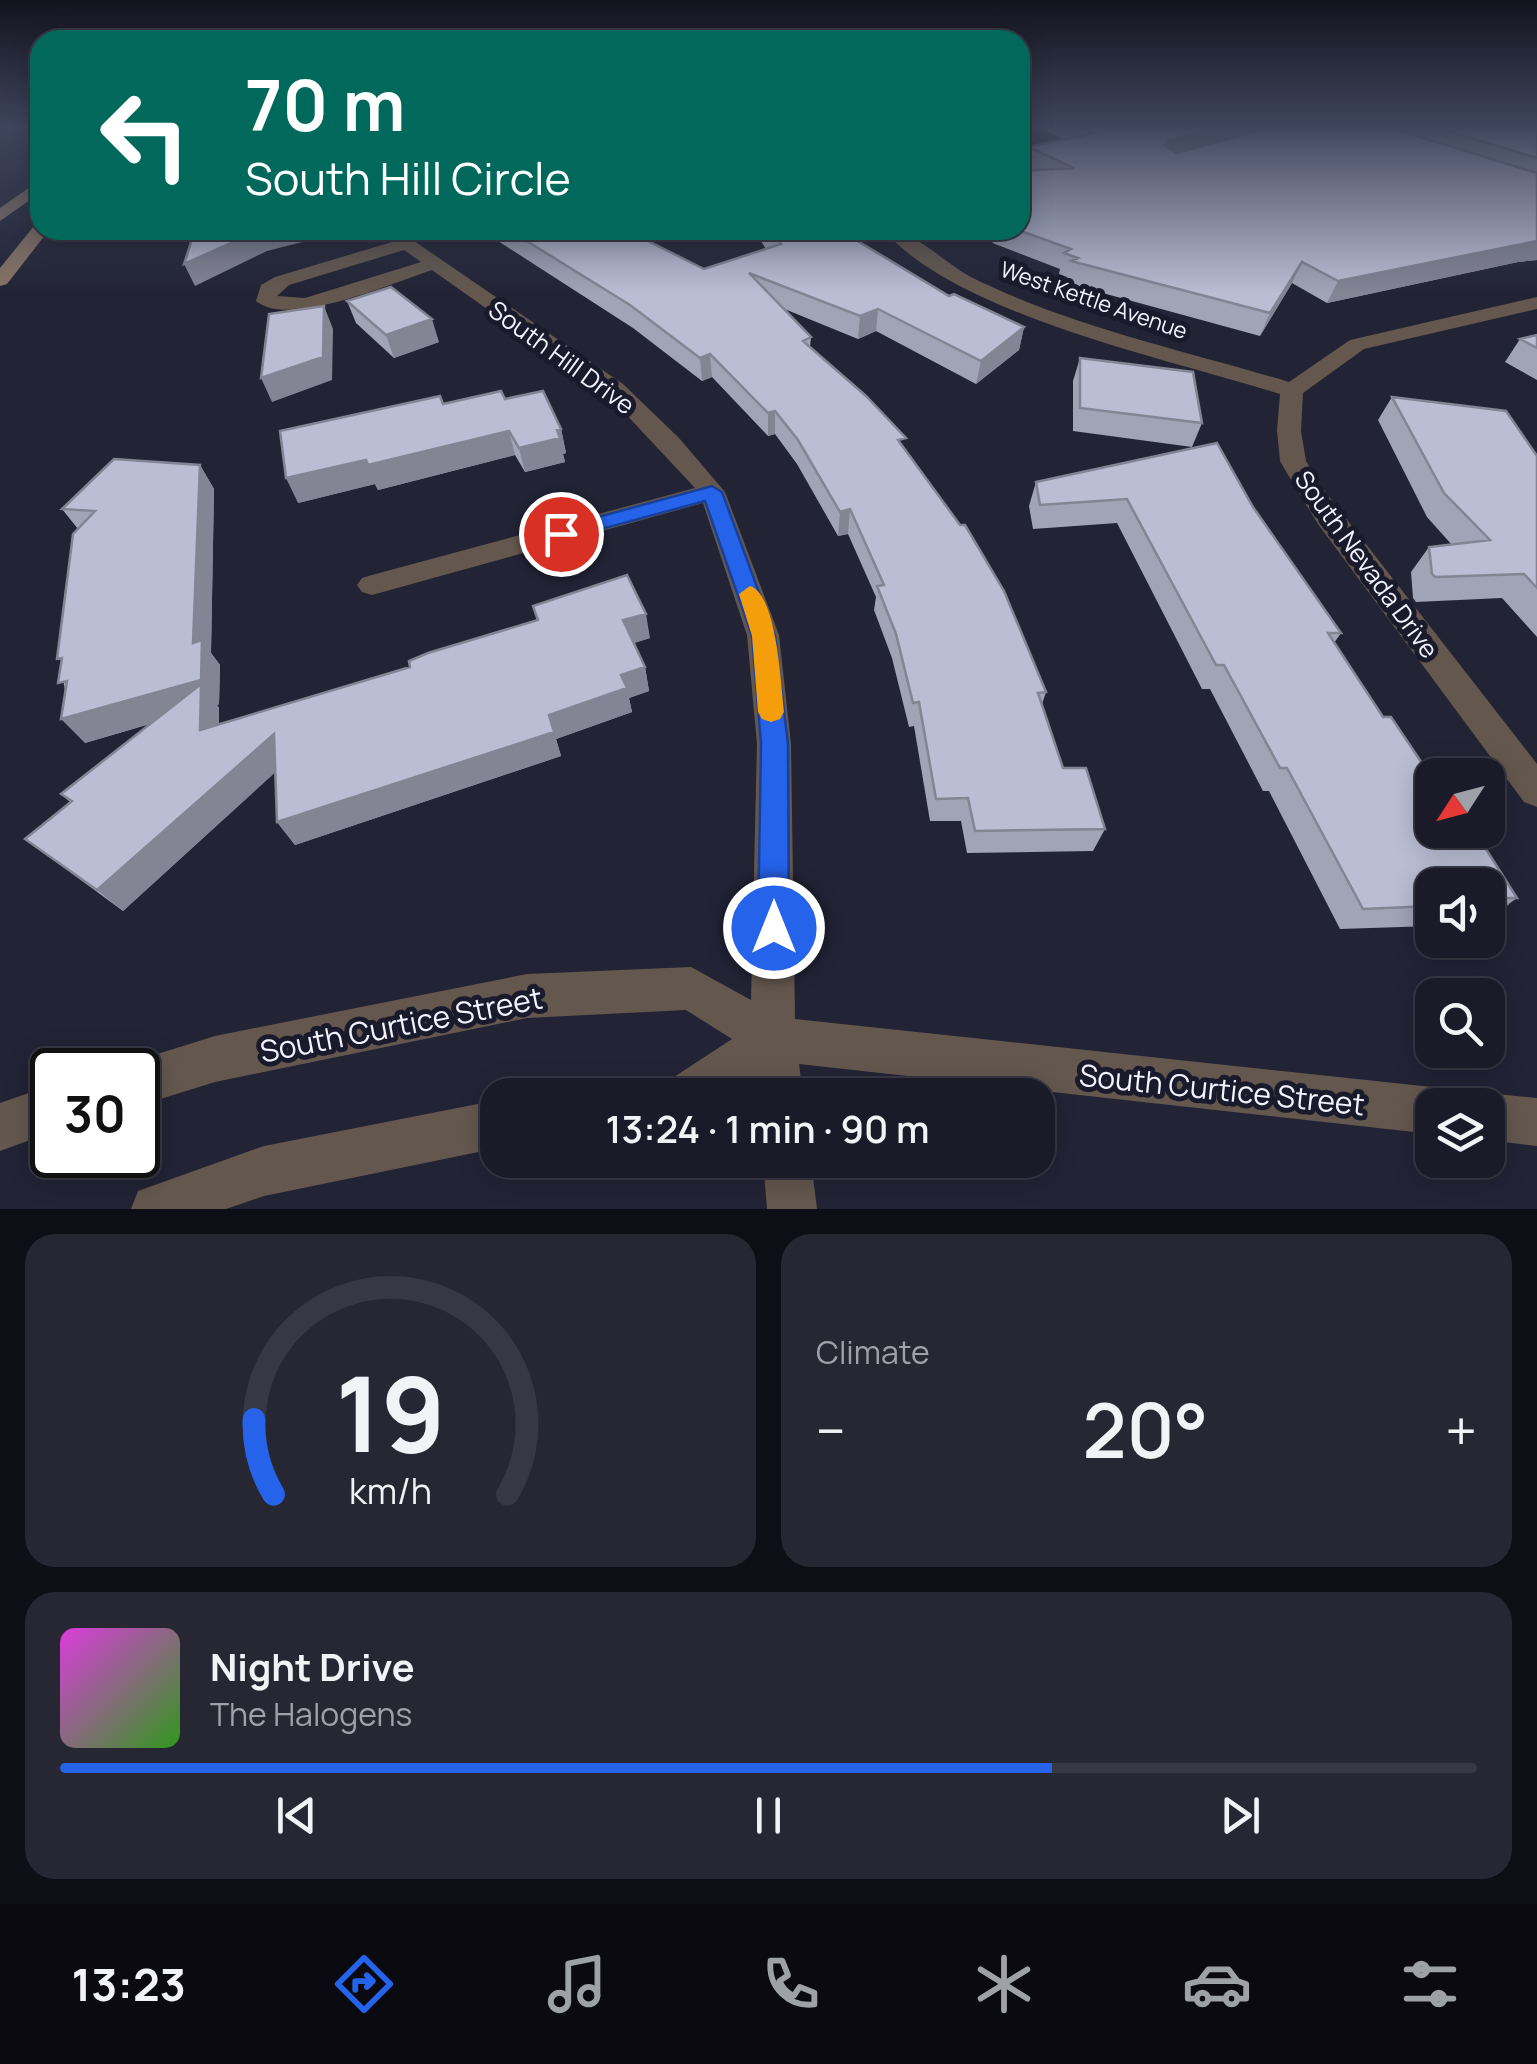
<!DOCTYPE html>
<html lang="en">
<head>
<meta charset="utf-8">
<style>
	body { margin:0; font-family:Manrope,sans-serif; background:#272734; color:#f1f3f6; height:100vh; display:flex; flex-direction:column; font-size:38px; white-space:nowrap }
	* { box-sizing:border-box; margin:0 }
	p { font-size:32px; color:#9fa1a8 }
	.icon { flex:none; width:55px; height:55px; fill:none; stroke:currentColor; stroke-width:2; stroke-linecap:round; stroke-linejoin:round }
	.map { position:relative; height:1209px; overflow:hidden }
	.side { display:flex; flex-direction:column; gap:25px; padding:25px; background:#0e0e16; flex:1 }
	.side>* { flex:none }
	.top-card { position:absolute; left:30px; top:30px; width:1000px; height:210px; border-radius:30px; box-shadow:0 5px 25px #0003,0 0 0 2px #383845; background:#00695c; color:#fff; overflow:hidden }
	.needle { width:65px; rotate:234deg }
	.controls { position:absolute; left:1415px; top:758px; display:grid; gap:20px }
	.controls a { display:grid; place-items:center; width:90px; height:90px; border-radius:20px; background:#1a1a28; box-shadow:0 5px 25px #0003,0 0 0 2px #383845; font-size:50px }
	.speed { position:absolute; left:30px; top:1048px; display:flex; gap:20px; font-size:50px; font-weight:700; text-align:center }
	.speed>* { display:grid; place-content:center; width:130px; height:130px; border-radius:50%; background:#1a1a28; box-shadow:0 5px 25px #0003,0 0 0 2px #383845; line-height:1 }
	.speed .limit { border:5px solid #111; border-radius:15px; background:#fff; color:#111 }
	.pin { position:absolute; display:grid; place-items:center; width:85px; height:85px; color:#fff; margin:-42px; border:5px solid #fff; border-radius:50%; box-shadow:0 2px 10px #0007 }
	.me { position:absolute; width:110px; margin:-55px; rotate:0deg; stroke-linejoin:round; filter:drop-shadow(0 0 8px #0008) }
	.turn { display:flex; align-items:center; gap:35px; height:210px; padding:0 50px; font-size:45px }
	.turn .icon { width:130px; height:130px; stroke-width:2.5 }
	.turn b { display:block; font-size:70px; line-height:85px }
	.big { font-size:75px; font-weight:600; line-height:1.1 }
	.side .widget { flex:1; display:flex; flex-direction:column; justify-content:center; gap:15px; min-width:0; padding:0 35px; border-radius:30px; background:#272734 }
	.side .dial { align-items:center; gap:0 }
	.dial svg { height:260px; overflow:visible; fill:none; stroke:#383845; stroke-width:7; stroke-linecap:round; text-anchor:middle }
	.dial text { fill:#f1f3f6; stroke:none }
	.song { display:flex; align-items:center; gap:30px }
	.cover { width:120px; height:120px; border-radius:15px; background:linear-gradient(135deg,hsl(300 70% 55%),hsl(110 70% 35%)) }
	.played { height:10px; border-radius:5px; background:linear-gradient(90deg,#2563eb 70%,#383845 70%) }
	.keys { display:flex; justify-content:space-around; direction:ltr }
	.heat { display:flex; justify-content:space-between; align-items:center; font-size:55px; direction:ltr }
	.side .tiles { flex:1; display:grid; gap:25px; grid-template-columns:1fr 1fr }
	.widget:last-child { grid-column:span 2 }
	.trip { position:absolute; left:480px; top:1078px; width:575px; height:100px; border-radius:30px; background:#1a1a28; box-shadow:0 5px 25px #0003,0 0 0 2px #383845; font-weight:600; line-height:100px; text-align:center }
	.dock { display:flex; height:160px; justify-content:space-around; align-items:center; background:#0a0a10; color:#9fa1a8 }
	.dock .icon { width:70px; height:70px }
	.dock .selected { color:#2563eb }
	.dock b { font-size:45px; color:#f1f3f6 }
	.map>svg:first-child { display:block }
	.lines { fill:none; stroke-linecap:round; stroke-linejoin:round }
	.minor { fill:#64584e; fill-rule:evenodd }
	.secondary { fill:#887465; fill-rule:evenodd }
	.wall { fill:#a1a3b6 }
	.shaded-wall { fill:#838494 }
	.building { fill:#bbbdd4; stroke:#838494; stroke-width:2.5 }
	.route { fill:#2563eb; stroke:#184099; stroke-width:2.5 }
	.slow { fill:#f59e0b }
	.labels { text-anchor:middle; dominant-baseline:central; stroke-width:10; stroke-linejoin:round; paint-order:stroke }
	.far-street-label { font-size:22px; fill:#f3f4fe; stroke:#191a2b }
	.street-label { font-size:25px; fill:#f3f4fe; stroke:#191a2b }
	.near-street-label { font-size:30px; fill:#f3f4fe; stroke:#191a2b }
</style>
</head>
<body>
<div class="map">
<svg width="1537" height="1209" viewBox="0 0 1537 1209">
	<rect width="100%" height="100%" fill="#222335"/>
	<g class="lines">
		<path class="minor" d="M378,230h20l225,154 56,54 46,54 54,143 12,109 4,275 637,68 17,7 4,11h-21v29l-633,-70 4,31h-46l-2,-18 -27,18h-64l7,-16 61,-40 -46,-29 -159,8 -312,64 -77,24v-36h-18l18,-10 77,-24 312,-62 164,-7 60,33 6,-256 -10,-109 -44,-132 -331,92 -10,-3 -5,-7 5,-7 10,-3 323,-87 -88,-94 -175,-124c-38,12 -143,59 -176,31l5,-16 14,-8 117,-35zM404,250l17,12 -116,36 -28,-2 12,-11z
			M884,230c31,0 58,31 85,46 99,50 214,74 320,106l61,-42 187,-43v12l-173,40 -61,44 -2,38 5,30 14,24 217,279v43l-13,-5 -206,-278 -24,-39 -14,-24 -3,-30 3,-37c-105,-33 -326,-80 -396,-164z
			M52,1085v47l-52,19v-48z
			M1488,1093l49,5v48l-49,-6v-35h-19z
			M498,1100v48l-234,48 -38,13h-95l7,-18 126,-45z
			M763,1160h48l6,49h-50z"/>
		<path class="secondary" d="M40,180v13l-40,28v-13z
			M40,225v5h9l-42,54 -7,2v-18l34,-42z"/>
	</g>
	<path class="wall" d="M1049,125h488v135l-19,2 -191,41 -35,-20 -32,53 -194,-53 1,-6 -8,-3 1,-5 -65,-25 -23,-14h48l15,-60 -10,-4 3,-19 36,-8 -16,-7z
		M481,230h145l78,39 62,-20 -12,-19h95l7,10 93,56 75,31 -5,23 -43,34 -100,-53 -18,8 -76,-31 29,29 -1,10 95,102 141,243 -4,12 21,64 42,61 -12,22 -126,2 -6,-32h-31l-16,-95 -5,1 -17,-69 -18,-48 2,-13 -28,-63 -10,2 -41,-72 -22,-30 -7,2 -56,-59 -10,4 -69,-53z
		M347,301l92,41 -45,16 -38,-35z
		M1537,335v45l-32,-18 15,-23z
		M1080,358l122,65 -10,24 -119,-16v-50z
		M1392,397l145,59v181l-35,-39 -86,4 -3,-4 -2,-26 18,-25 23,-2 -25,-28 -49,-97z
		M443,404l118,25 5,24 -3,1 2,8 -40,10 -10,-17 -137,35 -3,-6 -77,19z
		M200,465l14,24 -3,164 9,12 -1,39 -2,1 2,3v16l191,-57 127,-47 -4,-14 117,32 -16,5 11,24 4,24 -20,7 3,14 -76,27 5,17 -266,89 -18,-23 -2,-50 -152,139 -98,-72 45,-37 -9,-8 89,-70 -65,19 -20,-52 -4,-27 17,-135 -16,-20z
		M1036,482l217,25 88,126 -7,10 49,74 134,181 -29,21v-14l-56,-20v41l-92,3 -71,-138h-6l-53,-102h-8l-85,-166 -84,6 -4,-23z"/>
	<path class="shaded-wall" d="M1228,125h58l-125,34 6,-18z
		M259,230h53h-1l3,9 -47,12 -72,35 -11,-22z
		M1537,241v19l-19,2 -191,41 11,-22z
		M1302,262l-10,21 -32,53 10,-23z
		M324,306l9,23 -1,51 -60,22 -11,-24z
		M878,309l-2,22 -18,8 2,-23z
		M432,319l7,23 -45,16 -8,-23z
		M1024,327l-5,23 -43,34 5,-23z
		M710,354l2,23 -10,4 -2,-23z
		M775,411v23l-7,2v-23z
		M561,429l5,24 -3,1 2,8 -40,10 -6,-24z
		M509,431l6,24 -137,35 -3,-6 -77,19 -12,-25 80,-18z
		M200,465l14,24 -3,164 9,12 -1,39 -2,1 2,3v46l-19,-24v-21l-115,34 -24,-24 132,-76z
		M850,509l-2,25 -10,2 2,-24z
		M646,614l4,24 -22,7 -5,-25z
		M645,667l4,24 -20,7 3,14 -76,27 5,17 -266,89 -18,-23 272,-107 72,-40z
		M274,734l17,24 -168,153 -26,-21z"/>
	<path class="building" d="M1075,125h153l-61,16 -3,4 13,8 102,-28h102l156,48v68l-199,40 -36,-19 -32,51 -199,-52 7,-3 -14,-5 7,-4 -53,-19h2v-59l54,-3 -46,-21 67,-14z
		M1428,125h109v33z
		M195,230h65l-76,34z
		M509,230h117l78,39 77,-25 -13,-14h81l7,10 93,56 5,-2 70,33 -43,34 -103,-52 -18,7 -111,-43 62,64 -8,4 63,55 40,42 -8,2 62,85h5l39,66 42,101 -8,1 25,75h23l19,61 -130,2 -7,-33 -32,1 -17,-97 -6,1 -17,-69 -19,-48 7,-1 -34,-76 -10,3 -42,-72 -23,-29 -7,2 -58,-59 -10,4 -70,-53z
		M391,287l41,32 -46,16 -39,-34z
		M324,306l-1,51 -62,21 8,-64z
		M1537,335v13l-17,-9z
		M1080,358l113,14 9,51 -122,-15z
		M501,391l4,8 38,-8 18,38 -4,1 3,8 -41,10 -10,-17 -141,34 -2,-5 -80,18 -6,-47 160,-35 3,8z
		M1392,397l114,14 31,45v132l-13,-14 -89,3 -3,-3 -3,-27 61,-7 -46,-47z
		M1217,443l36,64 88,126h-13l55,84h8l41,61v52h42l43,68h-13l3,6 -19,1v-20h-56v21l-69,3 -76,-141h-7l-56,-103h-8l-89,-166 -87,6 -4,-23z
		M114,459l86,6 -7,178 9,-3 -1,40 -140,39 6,-38 -9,2 4,-25 -5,1 16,-125 22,-23 -33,-2z
		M627,575l19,39 -23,6 22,47 -24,8 6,13 -78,27 5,17 -277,90 -3,-88 -177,156 -72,-51 47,-38 -11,-7 140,-110 -1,46 210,-63 -1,-6 19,-8 110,-33 -5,-14z"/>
	<linearGradient id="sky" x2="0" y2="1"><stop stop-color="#13131d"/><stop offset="0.43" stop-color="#3e455c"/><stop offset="1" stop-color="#3e455c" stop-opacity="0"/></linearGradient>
	<rect width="1537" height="294" fill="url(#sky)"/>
	<path class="route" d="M712,486l10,6 53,144 13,108 1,184 -4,11 -11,4 -11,-4 -5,-11 3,-184 -9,-108 -47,-135 -144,39 -10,-6 3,-5z"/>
	<path class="slow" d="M750,586c27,8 31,100 34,126l-4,7 -9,3 -9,-3 -4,-7 -6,-76 -13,-42z"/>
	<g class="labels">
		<g class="far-street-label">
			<text transform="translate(1094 300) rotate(19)">West Kettle Avenue</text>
		</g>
		<g class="street-label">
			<text transform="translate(562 357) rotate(36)">South Hill Drive</text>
			<text transform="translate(1367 564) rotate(54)">South Nevada Drive</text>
		</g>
		<g class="near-street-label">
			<text transform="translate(401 1024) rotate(-11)">South Curtice Street</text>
			<text transform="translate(1222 1089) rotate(6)">South Curtice Street</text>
		</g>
	</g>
</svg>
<div class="controls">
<a><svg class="needle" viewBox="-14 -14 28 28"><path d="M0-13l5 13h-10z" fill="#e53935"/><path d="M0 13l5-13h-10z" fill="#9fa1a8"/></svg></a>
<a><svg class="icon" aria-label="sound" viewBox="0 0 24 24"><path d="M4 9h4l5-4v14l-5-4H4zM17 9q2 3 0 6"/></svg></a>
<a><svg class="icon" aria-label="search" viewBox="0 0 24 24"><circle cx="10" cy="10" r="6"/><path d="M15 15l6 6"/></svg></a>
<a><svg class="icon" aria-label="layers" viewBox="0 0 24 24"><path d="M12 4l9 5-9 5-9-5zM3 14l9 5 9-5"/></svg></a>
</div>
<div class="speed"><div class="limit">30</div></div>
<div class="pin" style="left:561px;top:534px;background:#d93025"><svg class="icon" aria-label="arrive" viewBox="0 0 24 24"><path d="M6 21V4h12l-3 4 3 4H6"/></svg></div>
<svg class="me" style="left:774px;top:928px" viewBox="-20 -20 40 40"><circle r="17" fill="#2563eb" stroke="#fff" stroke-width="3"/><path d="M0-11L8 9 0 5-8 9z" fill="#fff"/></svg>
<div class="trip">13:24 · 1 min · 90 m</div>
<div class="top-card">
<div class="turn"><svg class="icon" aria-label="left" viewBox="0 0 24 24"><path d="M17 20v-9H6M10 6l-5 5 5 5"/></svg><div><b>70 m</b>South Hill Circle</div></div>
</div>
</div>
<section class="side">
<div class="tiles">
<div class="widget dial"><svg viewBox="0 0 100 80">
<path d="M14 69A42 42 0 1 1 86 69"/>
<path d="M14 69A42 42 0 0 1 8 46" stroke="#2563eb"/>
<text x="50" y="56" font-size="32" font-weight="700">19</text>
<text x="50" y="72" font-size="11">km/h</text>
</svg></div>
<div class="widget"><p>Climate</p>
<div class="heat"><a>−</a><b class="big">20°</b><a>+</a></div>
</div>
<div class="widget">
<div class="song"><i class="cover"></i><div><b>Night Drive</b><p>The Halogens</p></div></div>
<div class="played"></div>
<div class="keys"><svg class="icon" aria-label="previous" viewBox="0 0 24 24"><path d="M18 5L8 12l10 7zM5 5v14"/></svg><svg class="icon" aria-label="pause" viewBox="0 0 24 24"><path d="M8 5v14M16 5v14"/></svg><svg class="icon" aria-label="next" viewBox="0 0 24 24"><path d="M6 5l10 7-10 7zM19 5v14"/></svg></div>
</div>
</div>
</section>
<nav class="dock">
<b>13:23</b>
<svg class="icon selected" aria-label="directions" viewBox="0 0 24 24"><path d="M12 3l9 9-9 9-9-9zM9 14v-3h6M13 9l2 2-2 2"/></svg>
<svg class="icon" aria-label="music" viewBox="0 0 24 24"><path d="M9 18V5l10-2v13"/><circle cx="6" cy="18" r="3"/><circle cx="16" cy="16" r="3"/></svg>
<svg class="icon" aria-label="phone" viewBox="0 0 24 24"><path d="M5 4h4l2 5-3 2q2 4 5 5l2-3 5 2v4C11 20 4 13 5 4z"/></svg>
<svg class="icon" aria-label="climate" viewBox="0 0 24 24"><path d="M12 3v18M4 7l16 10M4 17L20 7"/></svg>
<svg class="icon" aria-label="car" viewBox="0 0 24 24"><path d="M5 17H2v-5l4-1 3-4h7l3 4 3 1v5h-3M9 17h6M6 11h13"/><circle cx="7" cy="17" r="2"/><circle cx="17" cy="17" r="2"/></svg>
<svg class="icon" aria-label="filters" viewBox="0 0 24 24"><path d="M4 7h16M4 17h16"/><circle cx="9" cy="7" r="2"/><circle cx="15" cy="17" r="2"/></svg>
</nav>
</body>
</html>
